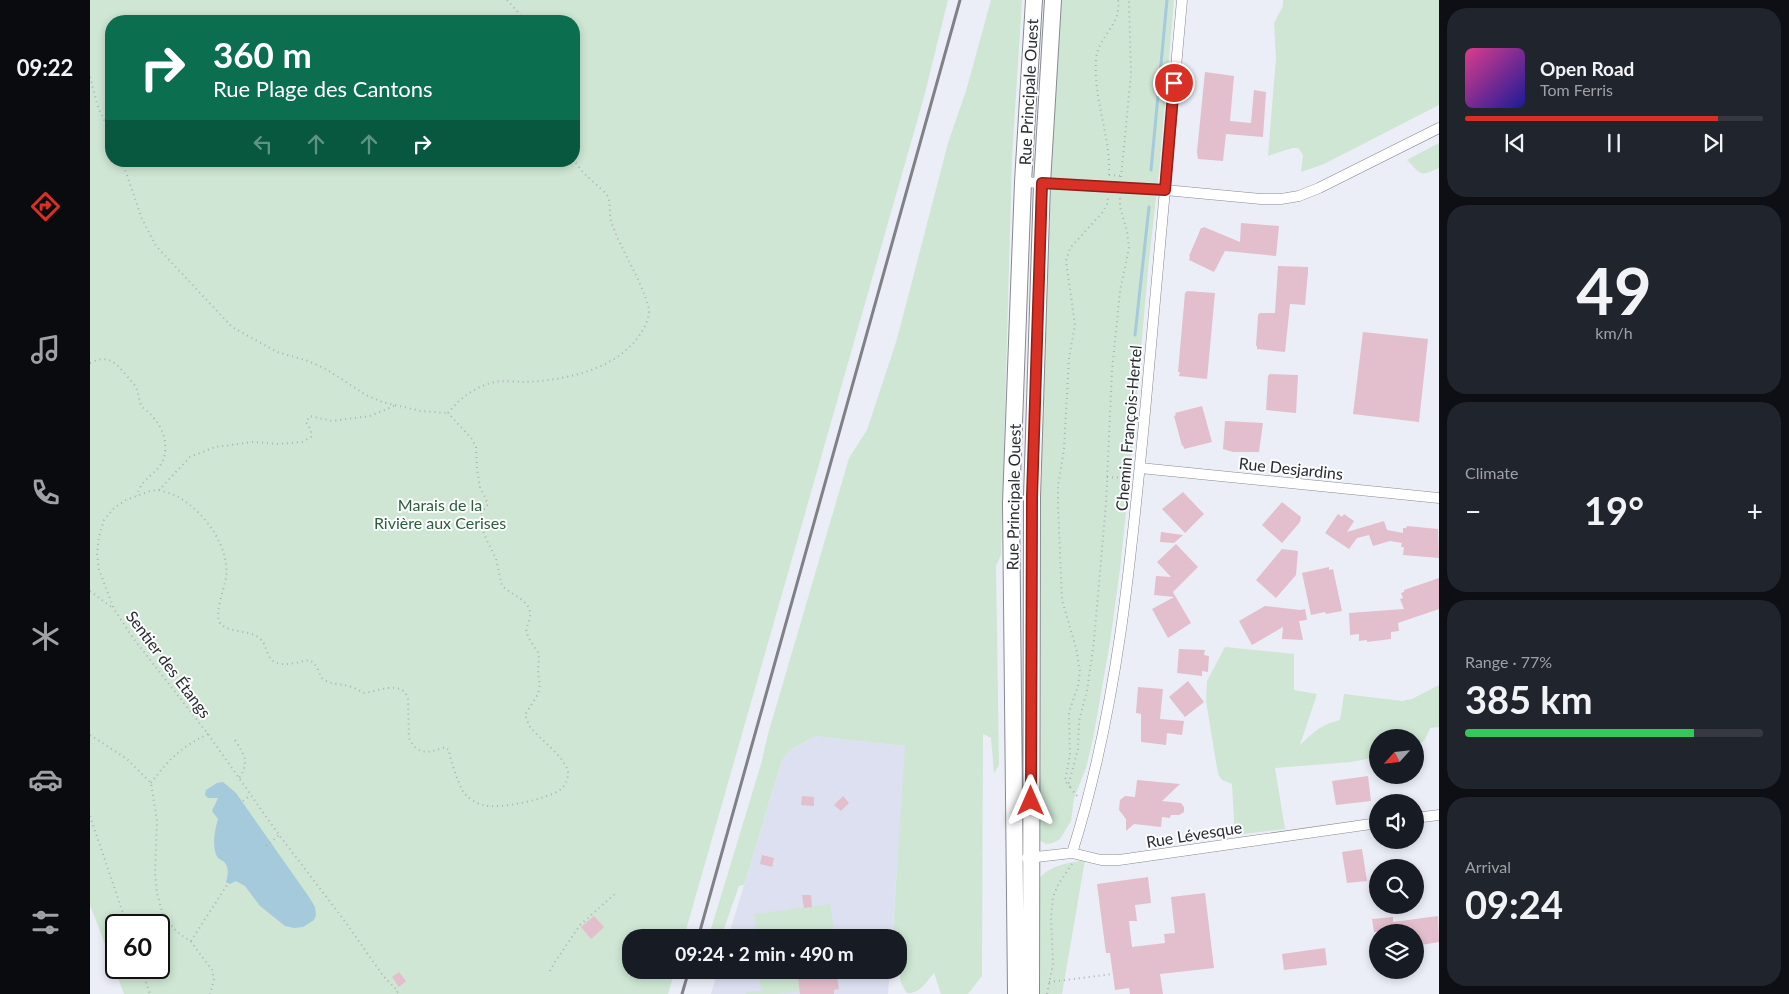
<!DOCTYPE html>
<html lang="en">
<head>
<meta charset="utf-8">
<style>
	body { margin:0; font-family:Lato,sans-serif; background:#20242c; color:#f1f3f6; height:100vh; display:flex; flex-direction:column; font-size:19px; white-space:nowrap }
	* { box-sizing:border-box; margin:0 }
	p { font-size:16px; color:#9ea1a6 }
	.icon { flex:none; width:28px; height:28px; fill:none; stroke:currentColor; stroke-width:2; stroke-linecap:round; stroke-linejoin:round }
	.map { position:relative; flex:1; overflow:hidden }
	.sheet { display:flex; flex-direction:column; gap:8px; padding:8px; background:#0d0f14; width:350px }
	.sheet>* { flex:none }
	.banner { position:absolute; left:15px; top:15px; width:475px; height:152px; border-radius:20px; box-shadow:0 2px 8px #0003; background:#0b6e4f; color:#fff; overflow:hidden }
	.needle { width:32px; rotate:243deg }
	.buttons { position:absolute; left:1279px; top:729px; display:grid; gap:10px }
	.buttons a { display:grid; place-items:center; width:55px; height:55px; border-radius:50%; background:#171b24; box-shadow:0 2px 8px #0003; font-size:25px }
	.speed { position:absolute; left:15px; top:914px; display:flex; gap:10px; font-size:25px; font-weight:700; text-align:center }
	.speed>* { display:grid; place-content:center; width:65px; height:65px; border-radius:50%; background:#171b24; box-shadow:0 2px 8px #0003; line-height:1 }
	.speed .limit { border:2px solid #111; border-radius:8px; background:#fff; color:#111 }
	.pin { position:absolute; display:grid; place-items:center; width:42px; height:42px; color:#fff; margin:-21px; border:2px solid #fff; border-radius:50%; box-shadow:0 1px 5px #0007 }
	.me { position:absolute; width:55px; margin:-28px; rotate:0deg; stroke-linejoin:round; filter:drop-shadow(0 0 4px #0008) }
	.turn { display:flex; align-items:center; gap:18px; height:105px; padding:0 25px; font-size:22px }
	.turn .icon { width:65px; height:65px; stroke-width:2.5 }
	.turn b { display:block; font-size:35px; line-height:42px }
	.lanes { display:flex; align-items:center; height:48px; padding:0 25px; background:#0003; justify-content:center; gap:25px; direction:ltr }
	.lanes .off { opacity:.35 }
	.big { font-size:38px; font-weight:700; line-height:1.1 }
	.sheet .widget { flex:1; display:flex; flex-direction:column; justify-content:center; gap:8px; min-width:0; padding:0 18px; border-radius:20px; background:#20242c }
	.sheet .dial { align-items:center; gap:0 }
	.dial b { font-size:65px; line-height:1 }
	.song { display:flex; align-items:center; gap:15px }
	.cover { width:60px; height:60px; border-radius:8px; background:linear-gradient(135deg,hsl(330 70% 55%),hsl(240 70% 35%)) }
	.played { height:5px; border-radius:2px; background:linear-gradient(90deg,#d93025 85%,#363941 85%) }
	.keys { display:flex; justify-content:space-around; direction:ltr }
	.heat { display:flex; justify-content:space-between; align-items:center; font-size:28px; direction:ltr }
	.charge { height:8px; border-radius:4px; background:linear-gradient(90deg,#34c759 77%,#363941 0) }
	.trip { position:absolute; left:532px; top:929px; width:285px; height:50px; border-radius:20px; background:#171b24; box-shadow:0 2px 8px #0003; font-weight:700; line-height:50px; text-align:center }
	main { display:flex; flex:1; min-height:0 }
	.tabs { display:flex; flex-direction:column; width:90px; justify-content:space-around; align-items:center; background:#090b0e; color:#9ea1a6 }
	.tabs .icon { width:35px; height:35px }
	.tabs .selected { color:#d93025 }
	.tabs b { font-size:22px; color:#f1f3f6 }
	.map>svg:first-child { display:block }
	.built { fill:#dde0f1 }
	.green { fill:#cee6d3; fill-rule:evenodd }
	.water { fill:#a5cadb }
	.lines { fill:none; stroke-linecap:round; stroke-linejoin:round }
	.stream { stroke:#a5cadb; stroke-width:3 }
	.building { fill:#e3becc }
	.minor-casing { stroke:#878991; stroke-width:11 }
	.primary-casing { stroke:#878991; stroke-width:18 }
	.path { stroke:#afb0b7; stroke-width:2; stroke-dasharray:1 4; stroke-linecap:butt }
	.minor { stroke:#fff; stroke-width:10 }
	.primary { stroke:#fff; stroke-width:16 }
	.rail { stroke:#808187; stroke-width:3 }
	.route-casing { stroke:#8d1f18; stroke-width:12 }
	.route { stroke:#d93025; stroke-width:9 }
	.labels { text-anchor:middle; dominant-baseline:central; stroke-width:4; stroke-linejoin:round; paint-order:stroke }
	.street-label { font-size:16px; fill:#2a2a2e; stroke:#fbfcfd }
	.park-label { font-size:16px; fill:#2d5d3c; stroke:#fbfcfd }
</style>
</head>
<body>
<main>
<nav class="tabs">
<b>09:22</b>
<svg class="icon selected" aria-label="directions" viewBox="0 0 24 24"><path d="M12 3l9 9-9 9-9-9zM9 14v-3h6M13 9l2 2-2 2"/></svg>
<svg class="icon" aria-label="music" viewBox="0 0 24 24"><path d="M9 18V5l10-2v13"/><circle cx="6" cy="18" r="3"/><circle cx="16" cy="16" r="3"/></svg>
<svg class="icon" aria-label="phone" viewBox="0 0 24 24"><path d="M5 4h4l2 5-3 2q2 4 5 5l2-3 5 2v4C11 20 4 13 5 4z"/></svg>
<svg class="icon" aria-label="climate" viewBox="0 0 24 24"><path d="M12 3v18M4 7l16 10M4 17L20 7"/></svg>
<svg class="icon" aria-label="car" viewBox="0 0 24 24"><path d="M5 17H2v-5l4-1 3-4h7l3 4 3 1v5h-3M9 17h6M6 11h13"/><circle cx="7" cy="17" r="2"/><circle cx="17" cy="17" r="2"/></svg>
<svg class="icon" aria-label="filters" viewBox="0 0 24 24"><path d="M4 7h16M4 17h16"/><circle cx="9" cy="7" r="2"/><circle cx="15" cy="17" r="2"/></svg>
</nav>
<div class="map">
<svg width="1349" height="994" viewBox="0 0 1349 994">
	<rect width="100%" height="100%" fill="#eceef7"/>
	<path class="built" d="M725,736l91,10 -14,191 -164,1 54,-178 8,-10z
		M628,970h172l-2,24h-177z"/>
	<path class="green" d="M0,0h858l-24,97 -240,840 -53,1v32h44l-7,24h-544l-34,-89zM21,21h463v140h-463zM26,925h43v43h-43z
		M901,0h31l-10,159 -11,396 -5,11 3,199 -5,8 -3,-35 -8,-4 -1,242 -14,18h-27l-7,-21c-8,9 -14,21 -27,20 -13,-17 -6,-29 0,-48l-14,-16 12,-183 -90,-10 -25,14 -8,10 -38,125 -5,1 -18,51 -11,-1 1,-7 50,-165 7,-30 81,-276 18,-28 30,-91 51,-196 18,-52z
		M971,0h113l-15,172 -10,88 -20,223 -9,86 -10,73 -17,97 -7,29 -12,30 -3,23 -11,18 -7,4 -7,1 -7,-4 -2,-297 10,-333z
		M1193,0h156v105l-115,59 -23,8 2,-17 -5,-7h-6l-24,8 8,-98 -2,-35 9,-17z
		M1349,143v25c-20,9 -17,7 -32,-8z
		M1135,647l69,7v36l23,4 -17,51c14,-13 20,-20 40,-25l4,-26 58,7 10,-2 27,-14v42l-9,1 -5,12 -10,8v-10h-37l-1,19 -26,5 -76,6 10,61 -50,6 -3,-51 -10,-4 -4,-6 -12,-73 1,-20z
		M995,860l-23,134h-24l1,-115c11,-14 29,-16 46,-19z
		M740,904l5,33h-79l-2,-23z
		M669,970h38l3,21 -23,3h-31v-2l15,-1z"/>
	<path class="water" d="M133,782l13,11 73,104 6,10 1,8 -2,5 -11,7 -9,1 -9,-2 -25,-20 -15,-20 -9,-5 -6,3 -4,-2c2,-7 3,-14 -1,-19 -2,-3 -5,-3 -7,-5 -7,-10 -3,-29 0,-39l-6,-8 6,-13h-10l-3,-3 1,-5 11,-7z"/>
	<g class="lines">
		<path class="stream" d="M1061,170l16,-170
			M1045,335l14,-128"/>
	</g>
	<path class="building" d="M1115,72l29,4 -4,45 21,2 3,-33 12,2 -3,45 -37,-3 -3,27 -25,-2 -1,-7z
		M1151,223l38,3 -3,30 -51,-5 -11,21 -25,-12 1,-3 -1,-1 12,-28h2l1,-1 36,15z
		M1188,266l30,1v5l-3,33 -15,-1 -5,48 -28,-3v-3h-1l2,-31 2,-2h15z
		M1097,291l28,2 -8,86 -28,-3 1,-4h-2l7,-79z
		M1273,332l65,7 -9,83 -66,-8z
		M1180,374l28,1 -2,38 -30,-3 2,-34z
		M1112,406l10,36 -28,7 -1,-4 -1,1 -8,-30 2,-1 -1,-2z
		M1135,421l38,2 -4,29h-26l-10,-3z
		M1093,492l21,22 -19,19 -23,-24z
		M1192,502l19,15 -1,5 -18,21 -20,-18z
		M1248,514l4,3 2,-3 10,7 -7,11 37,-11 3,9 16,3v-5h3l1,-2 31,3 1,29 -36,-3 1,-8h-3l1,-4 -12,-2 -17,5 -4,-11 -12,3 -8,11 -24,-16z
		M1071,532l22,3 -9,8 -14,-1z
		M1086,544l22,23 -25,25 18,31 -23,15 -16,-29 22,-12 -20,-2 2,-19 15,1 -14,-15z
		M1192,549l16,2 -2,24 -20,23 -20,-18z
		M1239,567v3l4,-1 9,42 -16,3 -1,-2 -14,3 -9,-42z
		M1349,578v31l-41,14 1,8 -8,1v7l-24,3v-2l-8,1v-7l-9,1 -1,-22 55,-4 -4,-10 3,-1 -2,-5 3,-1v-2z
		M1175,606l35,4 5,-1 2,11 -8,1 4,19 -21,-1 1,-12 -31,18 -13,-24z
		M1089,649l26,1 -1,5 5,1 -1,16 -6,-1v5l-25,-3z
		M1098,681l16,21 -19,15 -16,-20z
		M1048,687l25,2 -3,30 24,2 -2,14 -15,-2 -1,12 -25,-3v-28l-5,-1z
		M1278,776l3,25 -35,4 -4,-24z
		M1047,780l43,4 -18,17 19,2 3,4v5l-5,3h-8l-1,3 -8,-1 -1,10 -27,-3 -8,7v-12l-7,-9 1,-10 5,-4 10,1z
		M712,796l12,1v9l-13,-1z
		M753,796l6,7 -8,8 -7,-6z
		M1272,849l5,32 -20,2 -5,-31z
		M672,855l12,3 -2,9 -12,-3z
		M1058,877l3,26 -16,2 2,16h-8l3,26 33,-4 -1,-9 11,-1 -4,-36 34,-4 9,75 -54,6 3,20h-33l-1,-6 -14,2 -5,-37h-4l-9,-69z
		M712,895h9l1,12 -8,1z
		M504,916l10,11 -13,12 -10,-12z
		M1348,916l1,26 -24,4v-14h-41l-2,-13 21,-2v5z
		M1235,948l2,17 -43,5 -2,-16z
		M707,970h39l3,19 -5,1v4h-34z
		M309,972l7,9 -7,6 -7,-10z"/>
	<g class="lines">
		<g class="minor-casing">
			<path id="minor" d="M933,182l142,8 96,9h20l18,-3 20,-8 120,-60
				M1050,468l299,30
				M1325,818l24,-3
				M982,853c46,-145 60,-301 74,-452 12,-134 24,-267 36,-401
				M937,858l45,-5 29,7h18l259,-37"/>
		</g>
		<g class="primary-casing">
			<path id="primary" d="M926,994l-5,-491 12,-321 11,-182
				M941,994l1,-497 10,-314 11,-183"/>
		</g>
		<path class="path" d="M417,0l19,21
			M0,77l8,30 13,27
			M32,161l20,58 14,27 76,81 45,25 31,9 18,8 40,26 16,7 39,9 26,2
			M1019,175c2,-38 -16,-76 -13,-115 1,-23 26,-35 22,-60
			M1019,175l12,1
			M1031,177l10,-103 -2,-74
			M0,363c18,-9 25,-1 36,12 4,5 9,9 11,15 2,5 2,11 4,15 3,5 8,7 11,11 9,10 15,22 13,36 -2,22 -24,23 -28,44
			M304,406l-24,10 -38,5 -22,-5 -4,6 5,8v7l-9,5 -24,2 -25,-2 -38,5 -25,10 -31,33 -9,1 -24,9 -12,8 -10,12 -5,17 -2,17 2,16 15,39 19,29 75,96 71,101 65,85 40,57 14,14 -2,3
			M358,413c12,-15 28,-27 47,-31 10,-2 21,0 30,0 41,-2 92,-12 116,-49 4,-6 9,-17 8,-24 -8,-31 -28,-58 -38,-88 -2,-8 0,-19 -4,-26 -2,-3 -6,-6 -8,-8 -10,-9 -20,-17 -25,-28
			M1017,477l20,1
			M69,490c7,2 15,4 21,8 25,15 50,49 46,80 -2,11 -12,36 -6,45 9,11 29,6 39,15 6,4 6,10 9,16 6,17 29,8 41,6 12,6 8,17 17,21 14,6 22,1 37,12 14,-1 38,-14 45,5l1,40c8,18 21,15 36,9l4,3c1,10 9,33 15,43 4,5 13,11 19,12 15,5 66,-6 78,-16 5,-4 7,-10 7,-17 -3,-15 -27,-32 -37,-44 -3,-3 -4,-9 -6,-13l13,-21 2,-9 -2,-12 1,-19 -11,-17 -2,-8c13,-27 -8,-29 -24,-43l-6,-27 -12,-25 -4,-19 8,-11 -8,-17 -3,-18 -1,-22 -4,-8 -24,-26
			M0,591l24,18
			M0,735l37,24 24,24 6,38 -2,53 2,19 6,22 13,16 15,11 21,28 2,9 -4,15
			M145,740c9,15 15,22 4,38
			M61,783c18,-24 30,-36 57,-49
			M980,787l-5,-6 5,-26 -1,-43 9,-26 2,-14 -4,-24 -14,-48 -4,-94v-20l6,-37 5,-91 6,-33 -9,-64 4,-13 32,-35 5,-9 1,-6
			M987,796l-7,-9 -1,-4 9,-34 1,-28 8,-30 7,-50 12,-138 6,-133 8,-79 9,-43 -2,-17 -7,-24v-10
			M153,801l8,-6
			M0,816l37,109
			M176,846l13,-11
			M101,941l38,-59
			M51,968l9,26
			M460,971l5,-9 25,-37 36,-32
			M959,982l64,-8
			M957,994l6,-30 -2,-46 2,-21 5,-12 14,-21"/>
		<use href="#minor" class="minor"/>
		<use href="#primary" class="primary"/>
		<path class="rail" d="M608,938l262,-938
			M592,994l7,-24"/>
	</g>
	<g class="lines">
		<g class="route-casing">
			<path id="route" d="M941,801l1,-304 10,-314 123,7 9,-107"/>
		</g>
		<use href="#route" class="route"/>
	</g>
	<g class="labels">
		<g class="street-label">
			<text transform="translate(938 92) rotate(-87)">Rue Principale Ouest</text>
			<text transform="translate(1038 428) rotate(-85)">Chemin François-Hertel</text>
			<text transform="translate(1201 468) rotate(6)">Rue Desjardins</text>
			<text transform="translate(923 497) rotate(-89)">Rue Principale Ouest</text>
			<text transform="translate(79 664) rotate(53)">Sentier des Étangs</text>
			<text transform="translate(1104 834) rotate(-9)">Rue Lévesque</text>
		</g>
		<g class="park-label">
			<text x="350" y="504">Marais de la<tspan x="350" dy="18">Rivière aux Cerises</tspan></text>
		</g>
	</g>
</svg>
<div class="buttons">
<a><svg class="needle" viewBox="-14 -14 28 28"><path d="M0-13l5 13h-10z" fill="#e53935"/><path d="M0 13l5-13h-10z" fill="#9ea1a6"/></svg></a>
<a><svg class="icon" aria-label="sound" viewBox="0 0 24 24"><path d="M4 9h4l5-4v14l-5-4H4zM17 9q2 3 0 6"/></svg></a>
<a><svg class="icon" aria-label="search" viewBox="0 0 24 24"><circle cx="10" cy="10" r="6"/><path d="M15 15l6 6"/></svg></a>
<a><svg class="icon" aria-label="layers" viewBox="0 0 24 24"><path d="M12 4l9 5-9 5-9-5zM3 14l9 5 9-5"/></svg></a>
</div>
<div class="speed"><div class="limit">60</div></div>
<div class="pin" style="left:1084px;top:83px;background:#d93025"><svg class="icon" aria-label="arrive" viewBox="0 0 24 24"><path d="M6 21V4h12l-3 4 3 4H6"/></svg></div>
<svg class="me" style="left:941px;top:801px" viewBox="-20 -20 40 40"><path d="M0-17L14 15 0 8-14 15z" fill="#d93025" stroke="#fff" stroke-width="4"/></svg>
<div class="trip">09:24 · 2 min · 490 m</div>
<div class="banner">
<div class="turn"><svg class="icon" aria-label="right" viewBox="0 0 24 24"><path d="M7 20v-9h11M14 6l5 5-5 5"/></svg><div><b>360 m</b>Rue Plage des Cantons</div></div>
<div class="lanes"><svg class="icon off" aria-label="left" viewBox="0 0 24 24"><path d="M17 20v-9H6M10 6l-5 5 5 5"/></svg><svg class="icon off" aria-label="ahead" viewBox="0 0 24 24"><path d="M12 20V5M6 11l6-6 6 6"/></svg><svg class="icon off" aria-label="ahead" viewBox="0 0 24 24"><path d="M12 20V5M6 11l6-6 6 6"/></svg><svg class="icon" aria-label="right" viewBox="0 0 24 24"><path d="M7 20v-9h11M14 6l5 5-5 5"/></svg></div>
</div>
</div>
<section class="sheet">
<div class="widget">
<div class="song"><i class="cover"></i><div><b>Open Road</b><p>Tom Ferris</p></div></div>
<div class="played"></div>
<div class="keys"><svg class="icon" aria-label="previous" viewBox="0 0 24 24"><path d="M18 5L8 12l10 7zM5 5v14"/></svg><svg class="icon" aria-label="pause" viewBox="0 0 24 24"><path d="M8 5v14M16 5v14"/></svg><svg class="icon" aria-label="next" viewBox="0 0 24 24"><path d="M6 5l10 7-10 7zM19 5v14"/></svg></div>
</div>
<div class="widget dial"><b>49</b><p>km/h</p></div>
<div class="widget"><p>Climate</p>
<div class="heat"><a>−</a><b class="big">19°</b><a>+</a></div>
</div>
<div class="widget"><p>Range · 77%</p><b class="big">385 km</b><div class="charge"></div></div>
<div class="widget"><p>Arrival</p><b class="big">09:24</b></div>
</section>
</main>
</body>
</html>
